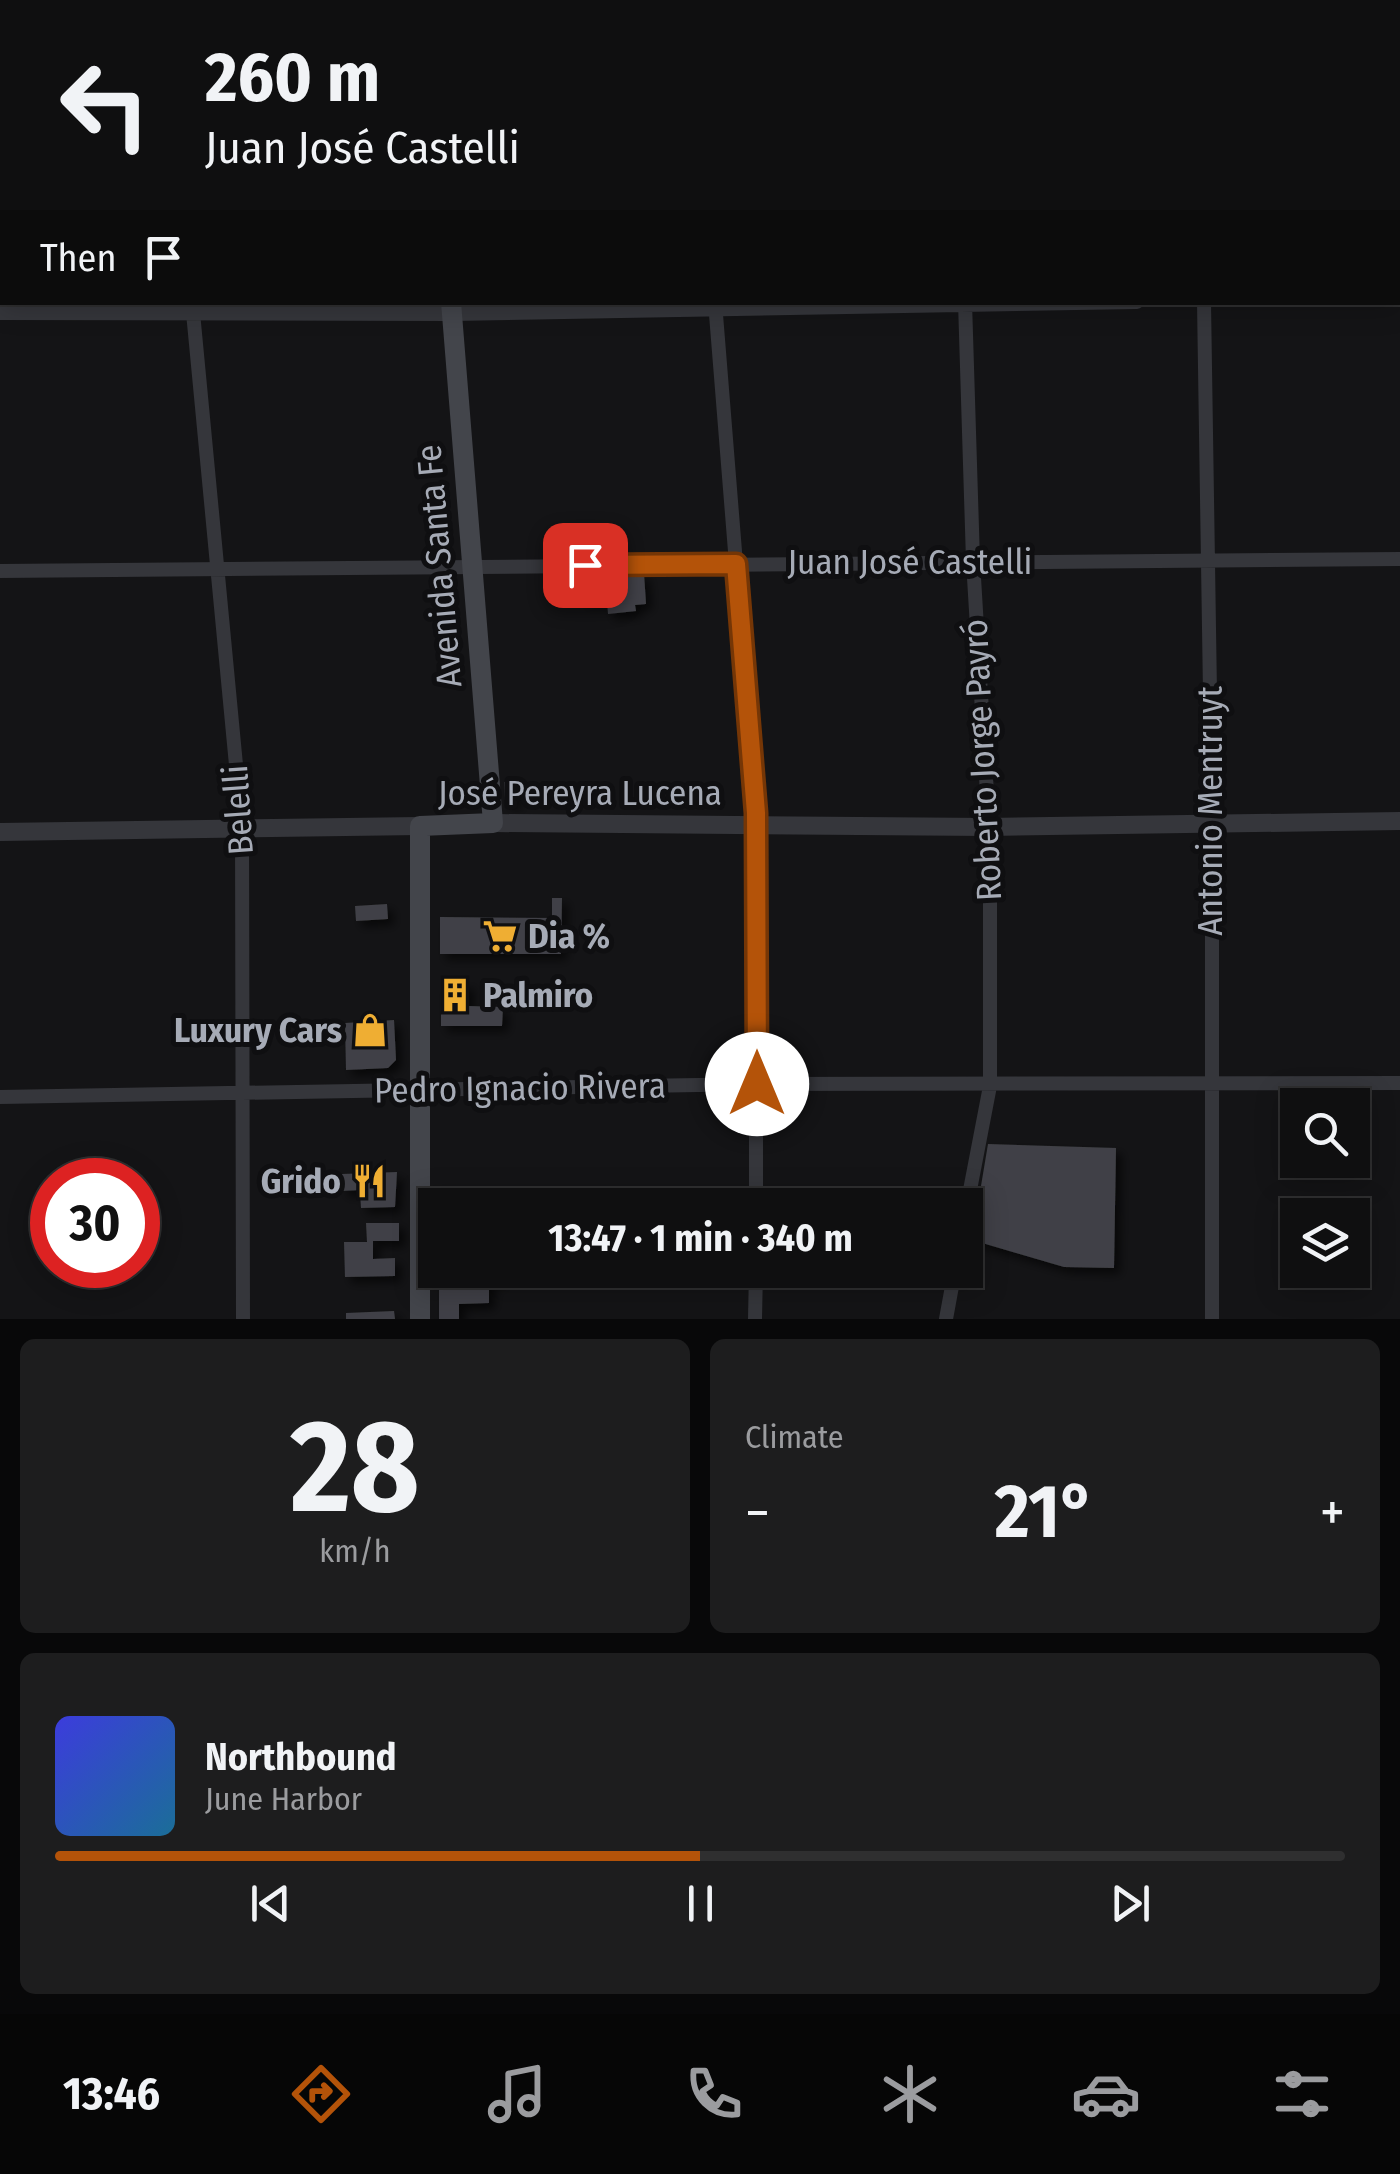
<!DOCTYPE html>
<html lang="en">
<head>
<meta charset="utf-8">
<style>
	body { margin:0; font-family:"Fira Sans Condensed",sans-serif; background:#1d1d1e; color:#f1f3f6; height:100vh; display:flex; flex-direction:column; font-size:38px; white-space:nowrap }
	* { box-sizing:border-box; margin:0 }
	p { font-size:32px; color:#9b9c9f }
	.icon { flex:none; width:55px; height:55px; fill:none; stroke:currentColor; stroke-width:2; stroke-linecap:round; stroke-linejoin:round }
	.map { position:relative; height:1319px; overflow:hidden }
	.drawer { display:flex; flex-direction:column; gap:20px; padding:20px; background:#080809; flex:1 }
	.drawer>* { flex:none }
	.banner { position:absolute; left:0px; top:0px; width:1400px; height:305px; box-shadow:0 5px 25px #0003,0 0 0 2px #2f2f30; background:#0f0f10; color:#f1f3f6; overflow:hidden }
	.buttons { position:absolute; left:1280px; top:1088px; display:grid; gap:20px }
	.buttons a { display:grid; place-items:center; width:90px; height:90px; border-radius:0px; background:#0f0f10; box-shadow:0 5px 25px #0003,0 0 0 2px #2f2f30; font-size:50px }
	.speed { position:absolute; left:30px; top:1158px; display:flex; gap:20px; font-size:50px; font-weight:700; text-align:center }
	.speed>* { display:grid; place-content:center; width:130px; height:130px; border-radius:50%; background:#0f0f10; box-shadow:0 5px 25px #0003,0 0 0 2px #2f2f30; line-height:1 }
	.speed .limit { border:15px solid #d22; background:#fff; color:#111 }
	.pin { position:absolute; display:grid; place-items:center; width:85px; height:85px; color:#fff; margin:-42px; border-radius:20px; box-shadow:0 5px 15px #0006 }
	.me { position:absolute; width:110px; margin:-55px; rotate:0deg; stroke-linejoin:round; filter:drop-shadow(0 0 8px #0008) }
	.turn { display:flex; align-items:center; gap:35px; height:210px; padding:0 40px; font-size:45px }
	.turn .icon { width:130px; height:130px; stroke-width:2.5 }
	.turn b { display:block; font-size:70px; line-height:85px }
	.then { display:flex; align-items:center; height:95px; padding:0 40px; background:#0003; gap:20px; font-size:38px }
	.big { font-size:75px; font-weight:700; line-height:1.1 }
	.drawer .widget { flex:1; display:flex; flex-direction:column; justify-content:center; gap:15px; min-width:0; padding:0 35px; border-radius:15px; background:#1d1d1e }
	.drawer .dial { align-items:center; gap:0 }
	.dial b { font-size:130px; line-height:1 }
	.song { display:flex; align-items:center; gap:30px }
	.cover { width:120px; height:120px; border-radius:15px; background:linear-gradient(135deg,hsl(240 70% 55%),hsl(200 70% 35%)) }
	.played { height:10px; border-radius:5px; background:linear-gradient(90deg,#b45309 50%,#2f2f30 50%) }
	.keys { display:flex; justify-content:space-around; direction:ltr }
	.heat { display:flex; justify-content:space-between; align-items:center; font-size:55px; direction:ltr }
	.drawer .tiles { flex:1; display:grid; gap:20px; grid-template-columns:1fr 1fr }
	.widget:last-child { grid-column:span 2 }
	.trip { position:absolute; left:418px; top:1188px; width:565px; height:100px; border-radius:0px; background:#0f0f10; box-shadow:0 5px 25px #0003,0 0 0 2px #2f2f30; font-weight:700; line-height:100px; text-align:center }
	.tab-bar { display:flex; height:160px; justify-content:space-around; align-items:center; background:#060606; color:#9b9c9f }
	.tab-bar .icon { width:70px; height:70px }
	.tab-bar .selected { color:#b45309 }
	.tab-bar b { font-size:45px; color:#f1f3f6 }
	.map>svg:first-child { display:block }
	.building { fill:#404146; filter:url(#shadow) }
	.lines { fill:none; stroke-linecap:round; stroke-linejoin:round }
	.minor { stroke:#35363b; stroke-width:14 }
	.tertiary { stroke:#35363b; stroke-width:18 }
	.secondary { stroke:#43454b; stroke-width:20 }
	.route-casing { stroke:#753606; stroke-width:25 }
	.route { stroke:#b45309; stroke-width:18 }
	.labels { text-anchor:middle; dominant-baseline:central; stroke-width:10; stroke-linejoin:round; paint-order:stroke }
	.street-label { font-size:35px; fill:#a6abb6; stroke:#0f0f11 }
	.poi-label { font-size:35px; font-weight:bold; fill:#a6abb6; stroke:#0f0f11; text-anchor:start }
</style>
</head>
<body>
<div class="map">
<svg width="1400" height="1319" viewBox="0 0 1400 1319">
	<defs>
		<filter id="shadow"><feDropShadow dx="6" dy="6" stdDeviation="5" flood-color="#0009"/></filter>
	</defs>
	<rect width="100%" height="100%" fill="#141416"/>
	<path class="building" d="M644,573l2,31 -11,1 1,6 -28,3 -1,-15 -24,2 -2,-23z
		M514,781l1,24 -10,-4 -1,-19z
		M552,898h10l-1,56h-121v-37l112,1z
		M387,904l1,15 -32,2 -1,-15z
		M441,983h28l-1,23 35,1 -1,19h-61z
		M394,1020l2,40 -8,8 -42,2 -1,-47z
		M988,1144l128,4 -2,120 -50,-1 -92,-27z
		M397,1172l-2,35 -34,1 -1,-18 -18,1v-17z
		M366,1223h33v18h-26v18l22,-1v18l-50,1 -1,-35h23z
		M439,1270h60v12h-10v21l-30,1v15h-20z
		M394,1311l1,8h-49v-6z"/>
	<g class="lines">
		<path class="minor" d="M168,0v2
			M690,0v2
			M1206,0v2
			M1331,0v2
			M1398,44h2
			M0,57h2
			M1398,298h2
			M192,302l50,526 1,491
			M715,302l41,511v392
			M965,302l8,259 17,283v242l-25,130
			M1204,302l8,522v495
			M0,313l452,1 685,-12
			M0,571l1400,-12
			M0,1097l757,-13 643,-1
			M755,1319l1,-49
			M946,1319l9,-49"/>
		<path class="tertiary" d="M493,823l495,4 412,-6
			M0,832l420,-6"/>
		<path class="secondary" d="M426,0v2
			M420,1319v-493l73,-3 -42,-521"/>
	</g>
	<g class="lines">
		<g class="route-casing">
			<path id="route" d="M585,565l151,-1 20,249 1,271"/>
		</g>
		<use href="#route" class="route"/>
	</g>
	<defs>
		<g id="supermarket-bare" transform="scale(2.7)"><path d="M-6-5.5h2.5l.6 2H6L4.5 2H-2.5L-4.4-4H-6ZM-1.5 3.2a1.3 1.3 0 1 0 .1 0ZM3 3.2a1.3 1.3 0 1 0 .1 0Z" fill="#efae33" stroke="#0f0f11" stroke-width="2.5" paint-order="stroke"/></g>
		<g id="building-bare" transform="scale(2.7)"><path d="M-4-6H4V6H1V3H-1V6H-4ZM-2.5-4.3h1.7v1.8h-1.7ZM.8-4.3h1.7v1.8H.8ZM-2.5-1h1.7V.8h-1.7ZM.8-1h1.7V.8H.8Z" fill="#efae33" stroke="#0f0f11" stroke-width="2.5" paint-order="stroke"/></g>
		<g id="shop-bare" transform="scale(2.7)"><path d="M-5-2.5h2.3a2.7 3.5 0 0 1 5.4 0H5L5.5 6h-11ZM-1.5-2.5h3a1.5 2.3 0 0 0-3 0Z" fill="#efae33" stroke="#0f0f11" stroke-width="2.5" paint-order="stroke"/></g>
		<g id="restaurant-bare" transform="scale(2.7)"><path d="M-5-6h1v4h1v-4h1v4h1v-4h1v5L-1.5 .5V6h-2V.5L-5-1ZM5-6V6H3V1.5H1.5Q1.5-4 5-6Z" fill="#efae33" stroke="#0f0f11" stroke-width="2.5" paint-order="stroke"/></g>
	</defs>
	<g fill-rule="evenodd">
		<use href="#supermarket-bare" x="500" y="936"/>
		<use href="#building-bare" x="455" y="995"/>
		<use href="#shop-bare" x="370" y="1030"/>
		<use href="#restaurant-bare" x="369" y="1181"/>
	</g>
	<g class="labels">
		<g class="street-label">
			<text x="910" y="562">Juan José Castelli</text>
			<text transform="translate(439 566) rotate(-95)">Avenida Santa Fe</text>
			<text transform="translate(982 760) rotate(-93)">Roberto Jorge Payró</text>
			<text x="580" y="793">José Pereyra Lucena</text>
			<text transform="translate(238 810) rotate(-94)">Belelli</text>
			<text transform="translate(1210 811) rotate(-90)">Antonio Mentruyt</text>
			<text transform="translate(520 1088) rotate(-1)">Pedro Ignacio Rivera</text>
		</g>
		<g class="poi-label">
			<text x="528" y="936">Dia %</text>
			<text x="483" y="995">Palmiro</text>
			<text x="342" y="1030" text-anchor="end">Luxury Cars</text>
			<text x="341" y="1181" text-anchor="end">Grido</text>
		</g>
	</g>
</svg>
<div class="buttons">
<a><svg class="icon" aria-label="search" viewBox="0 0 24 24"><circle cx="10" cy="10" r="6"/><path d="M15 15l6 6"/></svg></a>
<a><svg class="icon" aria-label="layers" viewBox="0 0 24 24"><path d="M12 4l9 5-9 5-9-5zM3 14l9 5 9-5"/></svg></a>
</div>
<div class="speed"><div class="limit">30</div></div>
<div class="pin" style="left:585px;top:565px;background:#d93025"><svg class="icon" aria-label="arrive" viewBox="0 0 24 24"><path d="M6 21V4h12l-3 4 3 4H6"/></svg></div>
<svg class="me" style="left:757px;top:1084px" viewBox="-20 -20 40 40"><circle r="19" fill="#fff"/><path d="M0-13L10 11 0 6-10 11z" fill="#b45309"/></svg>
<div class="trip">13:47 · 1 min · 340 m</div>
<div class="banner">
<div class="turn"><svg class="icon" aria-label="left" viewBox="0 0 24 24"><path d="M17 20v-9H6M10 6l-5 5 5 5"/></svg><div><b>260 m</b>Juan José Castelli</div></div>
<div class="then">Then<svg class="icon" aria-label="arrive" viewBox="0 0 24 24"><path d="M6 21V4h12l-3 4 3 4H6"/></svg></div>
</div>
</div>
<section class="drawer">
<div class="tiles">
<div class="widget dial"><b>28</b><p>km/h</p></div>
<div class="widget"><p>Climate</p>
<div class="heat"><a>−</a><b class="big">21°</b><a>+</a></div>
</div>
<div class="widget">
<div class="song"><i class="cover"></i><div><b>Northbound</b><p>June Harbor</p></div></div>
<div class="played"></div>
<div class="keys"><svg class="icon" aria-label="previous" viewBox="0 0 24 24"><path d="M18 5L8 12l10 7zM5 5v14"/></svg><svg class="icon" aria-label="pause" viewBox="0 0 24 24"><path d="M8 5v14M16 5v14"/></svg><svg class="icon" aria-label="next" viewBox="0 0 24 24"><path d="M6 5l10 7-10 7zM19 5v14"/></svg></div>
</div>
</div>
</section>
<nav class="tab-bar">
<b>13:46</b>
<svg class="icon selected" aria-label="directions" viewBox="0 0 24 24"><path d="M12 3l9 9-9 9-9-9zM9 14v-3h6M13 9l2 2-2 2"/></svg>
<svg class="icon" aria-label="music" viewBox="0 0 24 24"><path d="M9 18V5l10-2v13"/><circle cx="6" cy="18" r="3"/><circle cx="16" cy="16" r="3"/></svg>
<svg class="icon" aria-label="phone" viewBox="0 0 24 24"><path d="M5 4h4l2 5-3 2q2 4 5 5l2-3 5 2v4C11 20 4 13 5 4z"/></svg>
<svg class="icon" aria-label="climate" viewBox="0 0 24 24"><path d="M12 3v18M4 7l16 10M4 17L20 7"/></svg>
<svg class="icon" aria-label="car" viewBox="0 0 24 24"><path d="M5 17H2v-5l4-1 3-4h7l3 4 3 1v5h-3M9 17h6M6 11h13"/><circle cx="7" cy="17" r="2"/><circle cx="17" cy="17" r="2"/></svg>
<svg class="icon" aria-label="filters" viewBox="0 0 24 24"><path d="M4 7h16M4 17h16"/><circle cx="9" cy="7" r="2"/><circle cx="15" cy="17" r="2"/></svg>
</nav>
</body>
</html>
